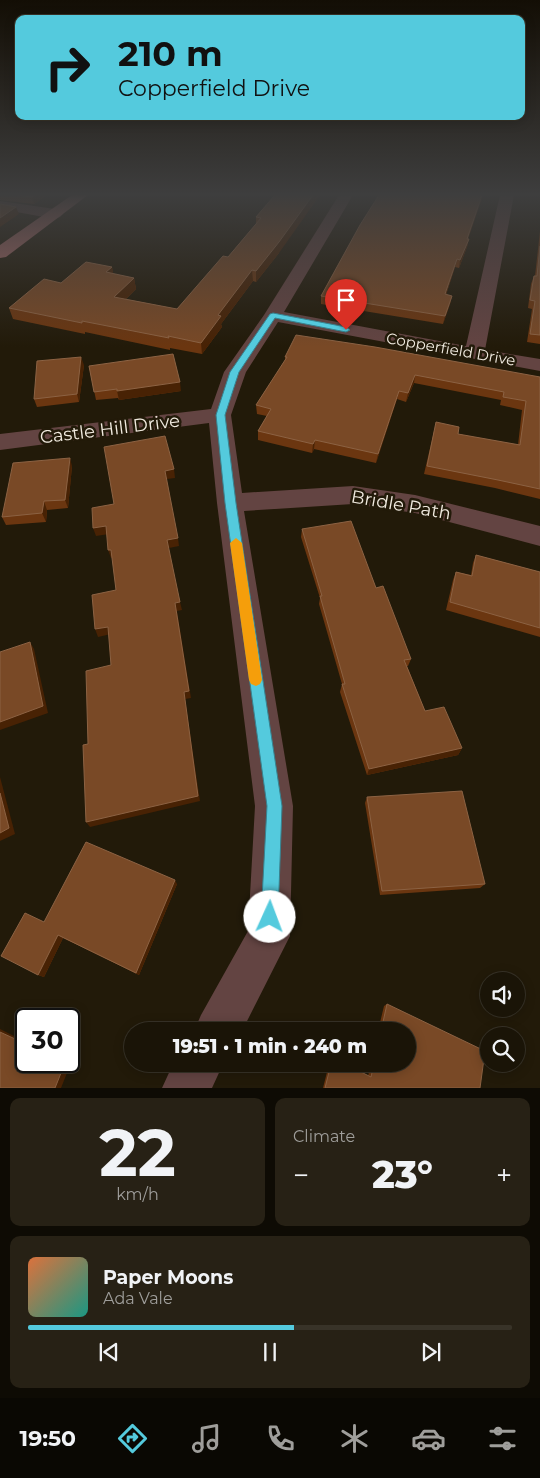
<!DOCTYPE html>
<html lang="en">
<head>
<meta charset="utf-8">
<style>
	body { margin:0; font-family:Montserrat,sans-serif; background:#272115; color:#f1f3f6; height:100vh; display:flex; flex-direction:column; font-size:19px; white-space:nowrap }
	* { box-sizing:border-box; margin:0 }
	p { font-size:16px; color:#9f9e9b }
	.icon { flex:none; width:28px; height:28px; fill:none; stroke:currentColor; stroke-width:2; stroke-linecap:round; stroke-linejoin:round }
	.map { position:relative; height:1088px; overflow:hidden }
	.panel { display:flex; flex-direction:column; gap:10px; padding:10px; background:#0e0b04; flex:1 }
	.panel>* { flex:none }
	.top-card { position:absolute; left:15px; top:15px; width:510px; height:105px; border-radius:10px; box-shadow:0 2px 12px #0003,0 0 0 1px #383328; background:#54cadd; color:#111; overflow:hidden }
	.fabs { position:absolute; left:480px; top:972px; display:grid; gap:10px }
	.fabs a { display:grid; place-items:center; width:45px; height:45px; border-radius:50%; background:#1a1407; box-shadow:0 2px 12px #0003,0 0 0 1px #383328; font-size:25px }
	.speed { position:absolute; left:15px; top:1008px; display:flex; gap:10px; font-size:25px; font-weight:700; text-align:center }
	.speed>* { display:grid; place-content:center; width:65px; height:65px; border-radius:50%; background:#1a1407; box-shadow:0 2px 12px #0003,0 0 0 1px #383328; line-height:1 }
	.speed .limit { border:2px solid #111; border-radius:8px; background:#fff; color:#111 }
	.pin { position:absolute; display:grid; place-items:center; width:42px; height:42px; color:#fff; margin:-51px -21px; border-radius:50% 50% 50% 0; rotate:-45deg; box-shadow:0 0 5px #0007 }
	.pin .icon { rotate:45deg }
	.me { position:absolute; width:55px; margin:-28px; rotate:2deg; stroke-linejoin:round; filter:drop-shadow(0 0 4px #0008) }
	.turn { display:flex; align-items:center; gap:18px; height:105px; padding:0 20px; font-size:22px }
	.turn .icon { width:65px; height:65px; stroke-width:2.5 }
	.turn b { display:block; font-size:35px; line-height:42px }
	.big { font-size:38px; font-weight:800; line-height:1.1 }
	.panel .tile { flex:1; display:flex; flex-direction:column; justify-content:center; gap:8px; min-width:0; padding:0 18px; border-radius:10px; background:#272115 }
	.panel .dial { align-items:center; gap:0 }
	.dial b { font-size:65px; line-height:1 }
	.song { display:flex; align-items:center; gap:15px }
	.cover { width:60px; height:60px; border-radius:8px; background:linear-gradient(135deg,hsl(20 70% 55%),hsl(170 70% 35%)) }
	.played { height:5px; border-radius:2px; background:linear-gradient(90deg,#54cadd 55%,#383328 55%) }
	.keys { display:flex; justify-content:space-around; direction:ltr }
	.heat { display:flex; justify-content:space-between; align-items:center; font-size:28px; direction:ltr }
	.panel .tiles { flex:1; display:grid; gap:10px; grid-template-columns:1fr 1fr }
	.tile:last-child { grid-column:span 2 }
	.trip { position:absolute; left:124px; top:1022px; width:292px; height:50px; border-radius:25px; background:#1a1407; box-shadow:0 2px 12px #0003,0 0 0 1px #383328; font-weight:800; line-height:50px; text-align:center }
	.tabs { display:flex; height:80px; justify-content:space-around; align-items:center; background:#0a0803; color:#9f9e9b }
	.tabs .icon { width:35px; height:35px }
	.tabs .selected { color:#54cadd }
	.tabs b { font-size:22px; color:#f1f3f6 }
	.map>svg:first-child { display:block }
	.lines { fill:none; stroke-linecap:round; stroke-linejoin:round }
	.minor { fill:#634442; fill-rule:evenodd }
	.major { fill:#aa6b69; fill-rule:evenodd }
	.wall { fill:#6b3610 }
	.shaded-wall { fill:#482204 }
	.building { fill:#794926; stroke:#8c6243 }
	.route { fill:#54cadd; stroke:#378390 }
	.slow { fill:#f59e0b }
	.labels { text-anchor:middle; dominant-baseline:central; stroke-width:5; stroke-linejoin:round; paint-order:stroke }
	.far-street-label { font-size:15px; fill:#f1ebe0; stroke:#221a09 }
	.street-label { font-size:18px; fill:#f1ebe0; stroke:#221a09 }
</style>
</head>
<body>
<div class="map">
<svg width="540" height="1088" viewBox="0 0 540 1088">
	<rect width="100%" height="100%" fill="#221a09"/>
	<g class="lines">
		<path class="minor" d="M339,195h14l-69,117 182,34 34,-151h14l-29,155 55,9v12l-262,-49 -32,50 -15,43 11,78 111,-7 62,9 125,31v20l-125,-33 -62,-9 -109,7 49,295 -3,130 -48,95h-48l7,-16 47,-84 7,-125 -38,-303 -8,-80 -209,27v-16l211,-25 13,-37 40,-57z
			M0,201l55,8 5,2 3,3 -3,3 -5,2 -55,-10z
			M173,1064h50l-11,24h-50z"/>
		<path class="major" d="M72,195h16l-82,62 -6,1v-13z"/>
	</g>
	<path class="wall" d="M0,195h47l-13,9 -34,-4z
		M275,195l4,58 -23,29 -3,-1 -32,43 1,3 -20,27 -32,-6v2l-85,-18v2l-72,-15 -4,-11 52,-25 51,-16 1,7 21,4 2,11 -10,10 51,10 51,-52 28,-33v-7z
		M379,195h104l-15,44h1l-2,8 -8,21 -4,-1 -9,28 6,1 -2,8 -7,20 -122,-20v-8z
		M540,231v113l-13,-2 5,-33 -4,-1 3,-24 3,-8h1z
		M285,357l255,20v122l-45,-11 -71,-14 10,-43 24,3 60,11 4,-35 -22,-5 1,-5 -87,-17 -8,19 -9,-3 -21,64 -62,-14 -2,4 -54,-13v-9l9,-15 -10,-2 -1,-9 29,-44z
		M84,365l-5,37 -42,5 -3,-8z
		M89,366l92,25 -62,9 -1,-2 -22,2z
		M72,466l-4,42 -21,2 -1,12 -40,3 -4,-8z
		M302,529l74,59 35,71 -3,7h-1l18,45 37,37 -4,7 -91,20 -27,-83 2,-8 -23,-80 1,-6 -19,-61z
		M476,555l64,17v65l-94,-27 7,-30 3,-8 15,3 2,-12z
		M367,797l118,87 -5,4 -100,7 -15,-92z
		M177,884l-38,91 -76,-37 -19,39 -6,-2 6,-53z
		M387,1004l93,84h-157l6,-24h16l23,12 3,-12h37v-33h-30l6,-25z"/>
	<path class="shaded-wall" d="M35,195h12l-13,9 -2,-7z
		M313,195h7l-41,58 -23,29v-11z
		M482,195h1l-18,51 2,-7z
		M16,207l3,7 -19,13v-9z
		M469,239l-2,8 -8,21 1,-8z
		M457,259l-2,8 -12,36 2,-9z
		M112,267l2,11 -8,-6z
		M252,270l1,11 -32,43 1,3 -20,27 -1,-11 17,-28z
		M134,278l2,11 -20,19 -2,-11z
		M452,296l-2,8 -7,20 2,-8z
		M81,357l3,8 -5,37 -2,-8z
		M415,375l-1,8 -8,19 2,-9z
		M180,382l1,9 -62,9 -2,-9z
		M399,391l-2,8 -21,64 2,-9z
		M315,440l-1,9 -2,4 1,-9z
		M70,458l2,8 -4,42 -3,-8z
		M174,469l1,9 -8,1 -2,-8z
		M44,501l3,9 -1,12 -4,-9z
		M106,526l3,8 -13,2 -3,-8z
		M178,538l1,8 -10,2 -2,-8z
		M108,550h3l3,8h-3z
		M180,602l2,8 -5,1 14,87 -6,1 15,102 -110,26 -4,-5 98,-130 -9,-89z
		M108,627l3,7 -13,3 -3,-8z
		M30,642l4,7 14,64 -48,17v-8z
		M462,748l-4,7 -91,20 2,-6z
		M0,777l15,57 -15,7z
		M175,880l2,4 -38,91 -3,-2z
		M58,935l5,3 -19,39 -6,-2z
		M0,1029l26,13v2l-26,-12z
		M61,1061h6l4,2 -10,25h-6z"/>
	<path class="building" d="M17,195h18l-3,2z
		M275,195h38l-34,47 -23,29 -4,-1 -34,45 3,1 -20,27 -33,-7 1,2 -87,-17v2l-73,-15 35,-29 17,4 25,-21 26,5 -6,5 28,6 -20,19 63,12 46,-53 5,1 33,-39 -5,-1z
		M379,195h103l-15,44h2l-9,21 -3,-1 -12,35 7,2 -7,20 -124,-20 39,-71z
		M0,204l16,3 -16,11z
		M540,246v89l-10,-1 5,-33 -5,-1 4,-24h3z
		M296,335l79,12 165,30v112l-42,-9 -71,-14 9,-44 23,5 -1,7 62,11 6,-44 -23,-4 1,-5 -89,-17 -7,18 -9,-2 -21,63 -63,-14 -2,4 -55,-13 13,-22 -15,-4 31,-48h-2z
		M173,354l7,28 -63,9v-2l-23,3 -5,-26z
		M81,357l-4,37 -43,5 3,-38z
		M165,436l9,33 -9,2 13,67 -11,2 13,62 -5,1 14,88 -5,1 14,104 -112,26 -3,-77 5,-1 -2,-73 25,-6 -3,-38 -13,2 -3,-34 24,-5 -5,-40h-3l-2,-24 -13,2 -1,-20 22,-4 -10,-57z
		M70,458l-5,42 -21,1 -2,12 -40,4 11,-54z
		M351,521l25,67 7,-2 28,73 -7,1 21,51 19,-4 18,41 -93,21 -27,-85h3l-25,-88h2l-20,-67z
		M476,555l64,17v56l-90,-26 6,-30 16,4z
		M30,642l13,64 -43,16v-70z
		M462,791l23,93 -103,7 -15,-94z
		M0,793l9,35 -9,5z
		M86,842l89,38 -39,93 -78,-38 -20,40 -37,-19 24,-43 19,9z
		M387,1004l98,47 -5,37h-155l6,-24h14l26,13 3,-13h34v-33h-27z
		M0,1032l26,12v17h35l4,2 -10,25h-55z"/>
	<linearGradient id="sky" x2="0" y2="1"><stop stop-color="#130e05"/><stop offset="0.56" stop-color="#3e3e3e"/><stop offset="1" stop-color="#3e3e3e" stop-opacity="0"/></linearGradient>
	<rect width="540" height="347" fill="url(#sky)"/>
	<path class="route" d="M273,313l73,14 4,3 -4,2 -71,-14 -36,54 -14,43 11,88 46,303 -4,111 -2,6 -6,3 -6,-3 -3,-6 6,-111 -42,-303 -9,-88 14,-43 40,-58z"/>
	<path class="slow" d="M236,538l6,5 20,137 -2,4 -4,2 -5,-2 -2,-4 -19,-137z"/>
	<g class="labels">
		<g class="far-street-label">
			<text transform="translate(451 349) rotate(10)">Copperfield Drive</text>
		</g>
		<g class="street-label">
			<text transform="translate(110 429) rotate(-7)">Castle Hill Drive</text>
			<text transform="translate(401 505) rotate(10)">Bridle Path</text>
		</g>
	</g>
</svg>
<div class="fabs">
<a><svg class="icon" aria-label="sound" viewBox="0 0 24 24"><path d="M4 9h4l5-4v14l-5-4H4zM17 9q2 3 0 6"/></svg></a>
<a><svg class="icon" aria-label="search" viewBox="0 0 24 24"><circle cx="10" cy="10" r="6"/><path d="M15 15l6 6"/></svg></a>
</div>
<div class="speed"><div class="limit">30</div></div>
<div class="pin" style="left:346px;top:330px;background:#d93025"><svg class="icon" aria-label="arrive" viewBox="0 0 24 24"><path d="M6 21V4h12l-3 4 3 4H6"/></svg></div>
<svg class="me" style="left:270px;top:917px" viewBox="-20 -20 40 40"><circle r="19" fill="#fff"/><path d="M0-13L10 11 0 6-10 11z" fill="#54cadd"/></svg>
<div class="trip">19:51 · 1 min · 240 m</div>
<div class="top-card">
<div class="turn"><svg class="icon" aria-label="right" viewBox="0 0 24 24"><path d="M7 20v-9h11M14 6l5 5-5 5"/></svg><div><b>210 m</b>Copperfield Drive</div></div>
</div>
</div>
<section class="panel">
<div class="tiles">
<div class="tile dial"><b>22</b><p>km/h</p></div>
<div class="tile"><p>Climate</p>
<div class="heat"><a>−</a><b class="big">23°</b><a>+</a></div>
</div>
<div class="tile">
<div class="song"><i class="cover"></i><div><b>Paper Moons</b><p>Ada Vale</p></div></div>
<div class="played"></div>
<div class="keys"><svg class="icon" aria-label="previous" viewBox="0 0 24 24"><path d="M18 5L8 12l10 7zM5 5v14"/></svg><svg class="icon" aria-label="pause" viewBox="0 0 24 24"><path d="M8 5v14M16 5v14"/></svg><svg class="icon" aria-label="next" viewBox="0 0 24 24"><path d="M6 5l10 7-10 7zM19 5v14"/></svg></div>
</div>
</div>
</section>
<nav class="tabs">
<b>19:50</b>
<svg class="icon selected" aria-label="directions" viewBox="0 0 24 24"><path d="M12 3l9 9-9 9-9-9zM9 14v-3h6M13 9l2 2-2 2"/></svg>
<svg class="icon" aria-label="music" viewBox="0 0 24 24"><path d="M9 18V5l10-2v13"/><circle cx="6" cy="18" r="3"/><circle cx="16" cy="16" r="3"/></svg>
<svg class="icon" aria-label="phone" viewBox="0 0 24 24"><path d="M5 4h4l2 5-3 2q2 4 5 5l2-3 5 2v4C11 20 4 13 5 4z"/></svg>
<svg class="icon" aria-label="climate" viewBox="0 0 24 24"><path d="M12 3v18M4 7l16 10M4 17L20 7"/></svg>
<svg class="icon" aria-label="car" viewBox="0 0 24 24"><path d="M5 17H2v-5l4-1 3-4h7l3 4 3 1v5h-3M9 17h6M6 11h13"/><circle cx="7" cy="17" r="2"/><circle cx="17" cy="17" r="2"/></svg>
<svg class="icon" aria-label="filters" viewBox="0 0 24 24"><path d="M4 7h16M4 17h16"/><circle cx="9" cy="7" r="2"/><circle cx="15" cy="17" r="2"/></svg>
</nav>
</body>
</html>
